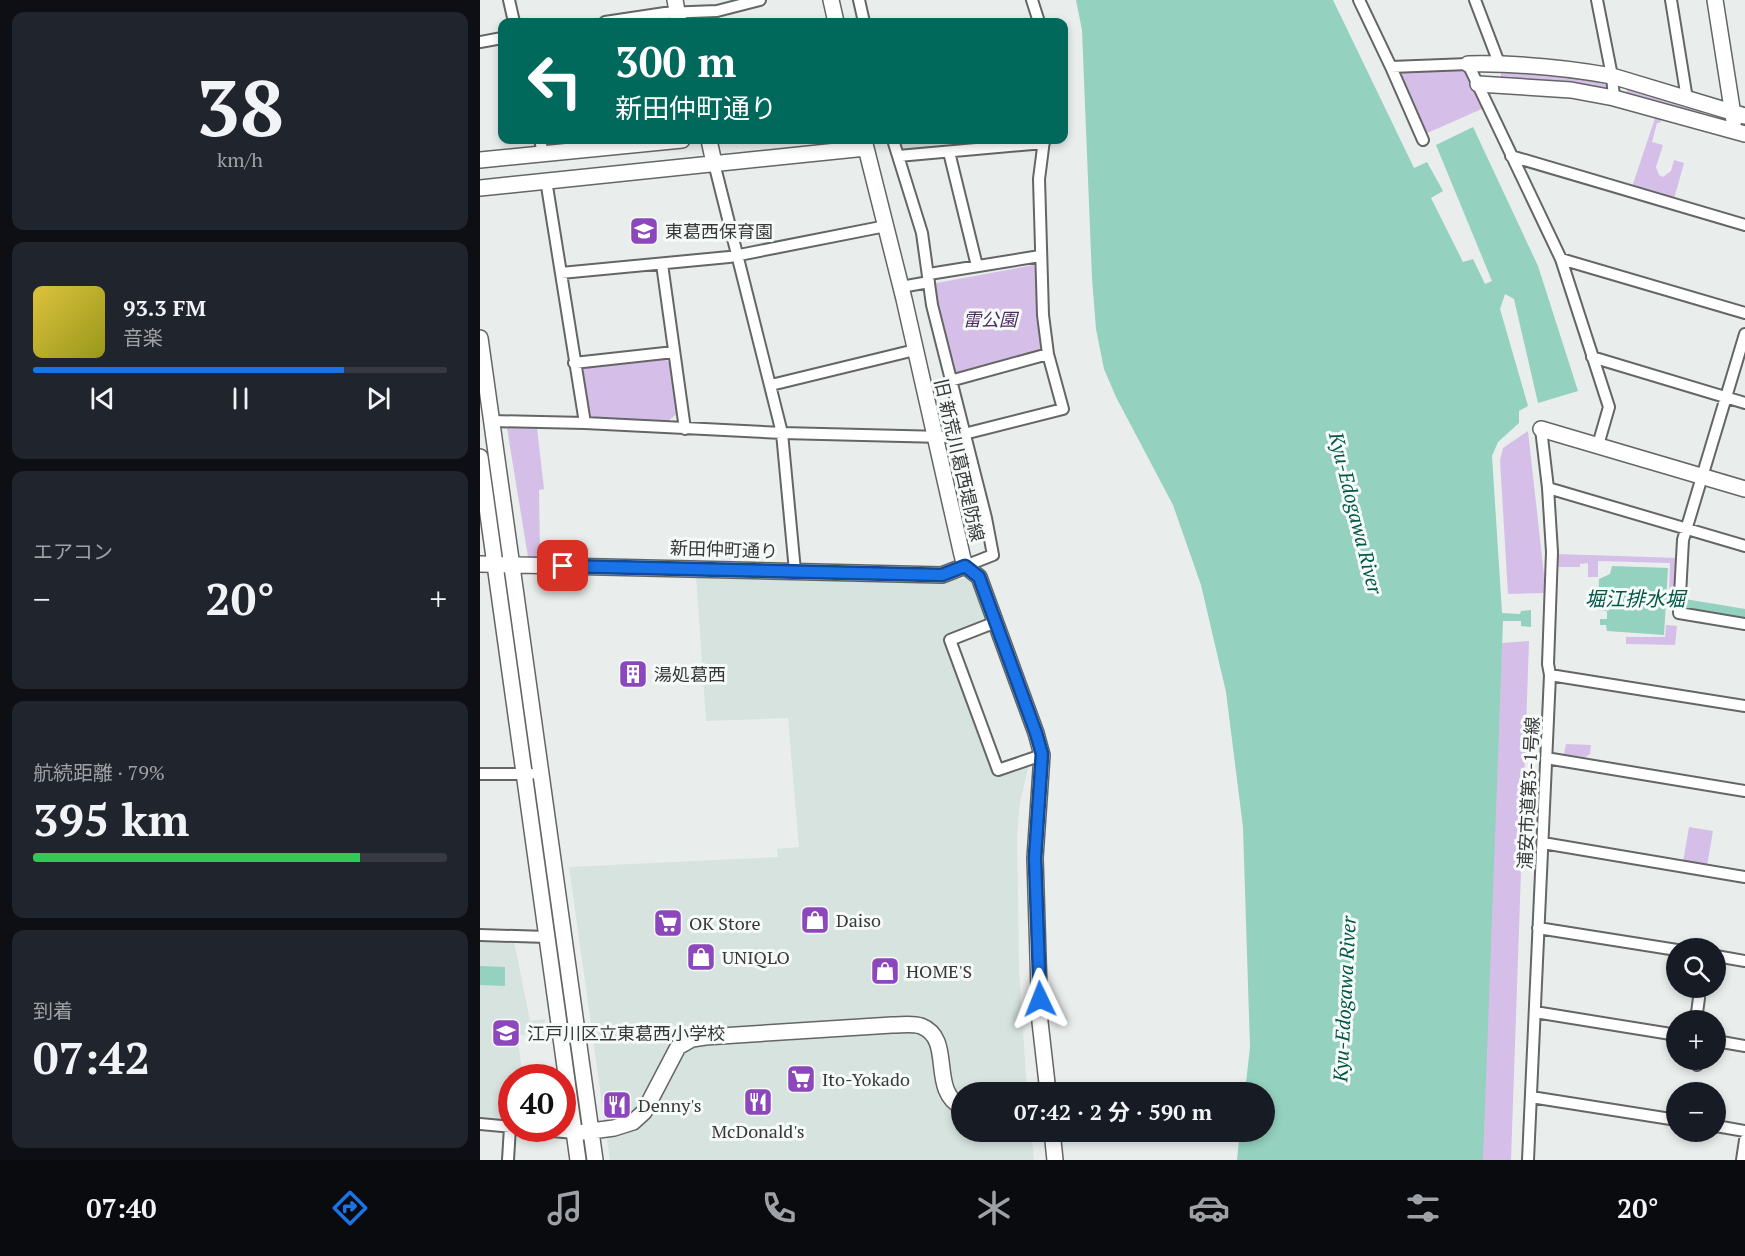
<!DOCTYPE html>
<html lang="ja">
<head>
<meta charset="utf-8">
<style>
	body { margin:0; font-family:"PT Serif","Noto Sans JP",serif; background:#20242c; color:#f1f3f6; height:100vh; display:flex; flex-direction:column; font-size:22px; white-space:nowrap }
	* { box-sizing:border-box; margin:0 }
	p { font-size:20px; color:#9ea1a6 }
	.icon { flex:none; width:33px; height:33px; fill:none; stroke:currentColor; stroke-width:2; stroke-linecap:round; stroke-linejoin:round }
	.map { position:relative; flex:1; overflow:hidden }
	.panel { display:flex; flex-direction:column; gap:12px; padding:12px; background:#0d0f14; width:480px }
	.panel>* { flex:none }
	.banner { position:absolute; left:18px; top:18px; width:570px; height:126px; border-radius:12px; box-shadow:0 3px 9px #0003; background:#00695c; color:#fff; overflow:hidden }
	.tools { position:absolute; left:1186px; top:938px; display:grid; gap:12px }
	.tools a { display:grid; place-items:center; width:60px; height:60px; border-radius:50%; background:#171b24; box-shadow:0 3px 9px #0003; font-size:30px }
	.speed { position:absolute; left:18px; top:1064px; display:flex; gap:12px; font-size:30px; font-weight:700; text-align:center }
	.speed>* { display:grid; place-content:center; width:78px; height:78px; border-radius:50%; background:#171b24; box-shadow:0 3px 9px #0003; line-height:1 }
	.speed .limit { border:9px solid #d22; background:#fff; color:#111 }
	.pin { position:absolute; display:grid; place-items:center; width:51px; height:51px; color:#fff; margin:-26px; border-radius:12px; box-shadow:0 3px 9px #0006 }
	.me { position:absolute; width:66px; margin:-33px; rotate:358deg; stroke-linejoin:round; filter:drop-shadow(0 0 4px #0008) }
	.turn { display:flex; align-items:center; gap:21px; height:126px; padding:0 18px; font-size:27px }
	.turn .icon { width:78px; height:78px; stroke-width:2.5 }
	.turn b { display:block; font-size:42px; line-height:51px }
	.big { font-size:45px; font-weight:700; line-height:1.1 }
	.panel .widget { flex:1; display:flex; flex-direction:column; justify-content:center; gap:9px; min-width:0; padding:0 21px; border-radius:12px; background:#20242c }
	.panel .dial { align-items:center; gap:0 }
	.dial b { font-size:78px; line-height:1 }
	.song { display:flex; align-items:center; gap:18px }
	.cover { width:72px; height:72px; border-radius:9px; background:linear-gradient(135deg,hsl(50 70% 55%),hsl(60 70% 35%)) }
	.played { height:6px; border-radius:3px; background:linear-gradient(90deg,#1a73e8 75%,#363941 75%) }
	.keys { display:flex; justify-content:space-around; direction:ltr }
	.heat { display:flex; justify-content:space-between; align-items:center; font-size:33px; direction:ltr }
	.charge { height:9px; border-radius:4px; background:linear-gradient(90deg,#34c759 79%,#363941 0) }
	.trip { position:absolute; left:471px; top:1082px; width:324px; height:60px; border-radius:30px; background:#171b24; box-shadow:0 3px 9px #0003; font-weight:700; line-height:60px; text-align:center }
	.menu { display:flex; height:96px; justify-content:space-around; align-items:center; background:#090b0e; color:#9ea1a6 }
	.menu .icon { width:42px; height:42px }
	.menu .selected { color:#1a73e8 }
	.menu b { font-size:27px; color:#f1f3f6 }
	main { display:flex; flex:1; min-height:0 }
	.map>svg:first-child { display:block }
	.built { fill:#d6e3de }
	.green { fill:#d5bfe8 }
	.water { fill:#94d1be }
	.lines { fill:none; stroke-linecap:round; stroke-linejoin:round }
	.canal { stroke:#94d1be; stroke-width:10 }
	.street-casing { stroke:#636665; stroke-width:14 }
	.secondary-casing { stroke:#636665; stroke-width:18 }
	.street { stroke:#fff; stroke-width:10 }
	.secondary { stroke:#fff; stroke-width:15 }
	.route-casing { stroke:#114b97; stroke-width:15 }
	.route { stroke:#1a73e8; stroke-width:10 }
	.labels { text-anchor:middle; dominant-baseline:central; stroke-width:6; stroke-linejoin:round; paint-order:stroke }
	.poi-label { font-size:18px; fill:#373838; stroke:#f6faf9; text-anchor:start }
	.park-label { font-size:18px; font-style:italic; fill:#4b2b62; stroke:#f6faf9 }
	.street-label { font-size:18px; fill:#373838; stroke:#f6faf9 }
	.water-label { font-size:20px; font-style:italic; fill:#005745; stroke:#f6faf9 }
</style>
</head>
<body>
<main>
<section class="panel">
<div class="widget dial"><b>38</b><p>km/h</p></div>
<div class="widget">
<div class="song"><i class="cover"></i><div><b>93.3 FM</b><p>音楽</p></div></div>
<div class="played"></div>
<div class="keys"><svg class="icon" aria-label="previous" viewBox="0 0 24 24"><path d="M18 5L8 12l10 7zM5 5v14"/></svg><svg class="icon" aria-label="pause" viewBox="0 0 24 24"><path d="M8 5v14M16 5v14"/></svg><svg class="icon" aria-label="next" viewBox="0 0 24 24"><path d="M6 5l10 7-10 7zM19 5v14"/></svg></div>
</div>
<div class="widget"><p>エアコン</p>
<div class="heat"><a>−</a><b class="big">20°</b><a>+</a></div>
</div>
<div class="widget"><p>航続距離 · 79%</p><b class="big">395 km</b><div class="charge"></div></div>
<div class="widget"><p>到着</p><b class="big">07:42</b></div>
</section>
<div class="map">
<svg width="1265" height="1160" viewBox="0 0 1265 1160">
	<rect width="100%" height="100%" fill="#e9edeb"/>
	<path class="built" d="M417,140h126l-119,11 -5,-5z
		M216,575l245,5 30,-2 16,45 -43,16 51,138 34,-13 -9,38 -3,33 2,135 8,122h-65v39h69l3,29h-424l-41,-293 209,-10 -1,-8 22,-2 -11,-129 -82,3z
		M0,941h34l16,80 15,-2 1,12 -29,5 6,41h-11l-1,44 -31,-4z"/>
	<path class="green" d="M982,68l4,2 18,38 -59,26 -27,-61 2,-3z
		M1021,71l100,6 7,6 -1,6 -103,-9 -3,-3z
		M1148,86l76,22 -2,9 -77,-20z
		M1175,118l6,2 -1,3h-3l-5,19 11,3 -7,22 3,8 4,2 8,-6 3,-11 10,3 -10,36 -42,-12z
		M554,265l3,5 6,77 -2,4 -87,23 -23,-90z
		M181,355l9,8 8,50 -11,9 -79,-4 -8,-51z
		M27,428h30l7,61 -5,1 1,67h-12z
		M1048,431l18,162 -38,1 -8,-134 3,-12z
		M1077,554l122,4 -1,36 -9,-1 1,-30 -72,-2v16h-10v-14l-8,1v3h-24z
		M1186,625l11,1 -2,19 -49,-1v-7h39z
		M1049,641l-18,519h-34l25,-517z
		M1086,744l25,1 -1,9 -5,3 -21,-3z
		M1209,827l24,4 -6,35 -24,-4z"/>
	<path class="water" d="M596,0h257l81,168 13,-6 16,29 -12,7 32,64 10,-3 12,25 7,-3 -56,-136 37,-18 65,139 40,125 -40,12 -24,-104 -9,-5 -5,15 28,97 -9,5v12l-21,19 -6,14 10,157 18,1 1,-3 10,-1v17l-10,-1v-5h-18l-20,539h-246l3,-29h24v-39h-19l5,-45 -7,-220 -17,-135 -25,-107 -28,-80 -57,-108 -12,-28 -8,-40 -4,-51 -10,-248z
		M1132,566l56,2 -4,67 -57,-4 -1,-6h-6v-6h7v-8l-9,-1 1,-31 11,-5z
		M0,966l25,1v19l-25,-1z"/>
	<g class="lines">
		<path class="canal" d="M1186,601l79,13"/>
		<g class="street-casing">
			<path id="street" d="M29,0l5,22
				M379,0l5,22
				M552,0l7,22
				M879,0l32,67 77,-3 93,195 48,148 -11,38
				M995,0l24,63
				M1117,0l15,76 2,22
				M1191,0l16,99
				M125,22l60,-9 52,-2 43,-11
				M0,42l22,-4
				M911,67l32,73
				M60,140l3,13
				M413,140l29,93 10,72 54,213 7,37 -28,11
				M469,152l28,114
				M418,156l146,-13
				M1031,156l234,69
				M234,163l68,270 13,138
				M66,180l39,243
				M1081,259l184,54
				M182,264l23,165
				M81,273l168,-16 157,-31
				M449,274l111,-18
				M421,287l28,-5
				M1265,334l-62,206 -4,73 66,11
				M1112,357l153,46
				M94,363l100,-11
				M470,381l98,-27
				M291,385l144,-35
				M12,421l93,2 197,10 161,4 21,-3 99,-25 -15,-55 -5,-39 -4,-136 5,-39
				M1068,488l197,58
				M516,622l-46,18 48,130 44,-15
				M1070,675l195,31
				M1066,758l199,33
				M0,774h51
				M1063,843l202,34
				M1058,928l139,22
				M0,935l67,2
				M1236,956l29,5
				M1055,1012l142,23
				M1216,1020l3,-22
				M1236,1041l29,5
				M1217,1065l1,-6
				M1051,1097l146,23
				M0,1124l32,3
				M1236,1126l29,5
				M37,1128l58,5
				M28,1160l2,-33
				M1048,1160l22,-485 -2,-11 4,-112 -4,-64 -7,-59
				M1262,1160l3,-20"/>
		</g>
		<g class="secondary-casing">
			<path id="secondary" d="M195,0l4,22
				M351,0l5,22
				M1235,0l19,121
				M988,64c51,-1 94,3 144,12l133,40
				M998,84l93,6 43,8 131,36
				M229,140l5,23
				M384,140l40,159 58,256 3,11 14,11 57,156 6,22 -7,103 5,164 8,70
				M0,160l202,-20
				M0,188l386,-40
				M0,338l115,822
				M1061,429l204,60
				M0,457l98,703
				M0,564l462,11 23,-9
				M572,1131l3,29
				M104,1132l30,-4 19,-6 11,-10 34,-65 14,-8 13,-2 187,-12c10,0 20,-2 29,1 34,13 7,64 41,81"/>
		</g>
		<use href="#street" class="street"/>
		<use href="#secondary" class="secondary"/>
	</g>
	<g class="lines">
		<g class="route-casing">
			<path id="route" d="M83,566l379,9 23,-9 14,11 57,156 6,21 -7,104 5,141"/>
		</g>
		<use href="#route" class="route"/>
	</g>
	<defs>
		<g id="school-square" transform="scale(1.5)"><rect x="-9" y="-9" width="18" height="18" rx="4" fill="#8b47bb" stroke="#f6faf9"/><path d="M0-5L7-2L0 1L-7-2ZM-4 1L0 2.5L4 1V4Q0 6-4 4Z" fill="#fff"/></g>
		<g id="building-square" transform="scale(1.5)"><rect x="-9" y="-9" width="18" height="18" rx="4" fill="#8b47bb" stroke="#f6faf9"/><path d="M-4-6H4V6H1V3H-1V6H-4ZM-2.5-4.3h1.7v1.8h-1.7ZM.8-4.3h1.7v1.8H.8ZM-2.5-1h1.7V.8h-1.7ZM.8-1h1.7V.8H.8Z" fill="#fff"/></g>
		<g id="shop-square" transform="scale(1.5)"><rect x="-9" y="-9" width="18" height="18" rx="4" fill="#8b47bb" stroke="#f6faf9"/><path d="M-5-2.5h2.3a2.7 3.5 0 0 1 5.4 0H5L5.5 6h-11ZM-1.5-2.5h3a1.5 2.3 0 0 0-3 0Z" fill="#fff"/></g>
		<g id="supermarket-square" transform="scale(1.5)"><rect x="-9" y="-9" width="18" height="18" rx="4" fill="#8b47bb" stroke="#f6faf9"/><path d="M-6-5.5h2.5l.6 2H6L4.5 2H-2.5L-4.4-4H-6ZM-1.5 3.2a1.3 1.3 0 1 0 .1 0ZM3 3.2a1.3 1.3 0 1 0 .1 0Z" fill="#fff"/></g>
		<g id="restaurant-square" transform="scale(1.5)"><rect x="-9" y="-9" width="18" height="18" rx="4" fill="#8b47bb" stroke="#f6faf9"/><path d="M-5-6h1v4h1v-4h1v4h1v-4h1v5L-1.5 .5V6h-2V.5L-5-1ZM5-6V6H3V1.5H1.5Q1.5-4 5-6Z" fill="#fff"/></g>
	</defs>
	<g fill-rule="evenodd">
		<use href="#school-square" x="164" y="231"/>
		<use href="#building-square" x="153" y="674"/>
		<use href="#shop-square" x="335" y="920"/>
		<use href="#supermarket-square" x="188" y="923"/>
		<use href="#shop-square" x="221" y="957"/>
		<use href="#shop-square" x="405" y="971"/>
		<use href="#school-square" x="26" y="1033"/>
		<use href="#supermarket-square" x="321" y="1079"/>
		<use href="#restaurant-square" x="278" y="1102"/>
		<use href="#restaurant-square" x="137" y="1105"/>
	</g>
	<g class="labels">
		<g class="poi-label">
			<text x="185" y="231">東葛西保育園</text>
			<text x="174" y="674">湯処葛西</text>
			<text x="356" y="920">Daiso</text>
			<text x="209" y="923">OK Store</text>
			<text x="242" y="957">UNIQLO</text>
			<text x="426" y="971">HOME'S</text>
			<text x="47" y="1033">江戸川区立東葛西小学校</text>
			<text x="342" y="1079">Ito-Yokado</text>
			<text x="158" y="1105">Denny's</text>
			<text x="278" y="1131" text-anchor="middle">McDonald's</text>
		</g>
		<g class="park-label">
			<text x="510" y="319">雷公園</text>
		</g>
		<g class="street-label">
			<text transform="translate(480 460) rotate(77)">旧 新荒川葛西堤防線</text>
			<text transform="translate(244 549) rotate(2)">新田仲町通り</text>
			<text transform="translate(1048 793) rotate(-87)">浦安市道第3-1号線</text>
		</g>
		<g class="water-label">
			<text transform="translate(876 513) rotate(76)">Kyu-Edogawa River</text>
			<text x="1155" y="598">堀江排水堀</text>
			<text transform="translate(864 999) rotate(-87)">Kyu-Edogawa River</text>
		</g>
	</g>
</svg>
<div class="tools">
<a><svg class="icon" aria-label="search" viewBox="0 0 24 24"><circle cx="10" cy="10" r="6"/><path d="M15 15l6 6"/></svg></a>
<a>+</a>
<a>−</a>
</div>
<div class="speed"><div class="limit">40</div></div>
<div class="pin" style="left:83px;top:566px;background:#d93025"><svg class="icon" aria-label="arrive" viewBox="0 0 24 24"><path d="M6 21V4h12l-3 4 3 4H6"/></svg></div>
<svg class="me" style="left:560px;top:999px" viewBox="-20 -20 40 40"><path d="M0-17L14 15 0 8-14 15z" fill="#1a73e8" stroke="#fff" stroke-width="4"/></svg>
<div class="trip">07:42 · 2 分 · 590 m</div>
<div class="banner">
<div class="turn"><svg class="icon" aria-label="left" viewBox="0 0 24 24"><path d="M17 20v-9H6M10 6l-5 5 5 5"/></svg><div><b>300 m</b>新田仲町通り</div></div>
</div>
</div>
</main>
<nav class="menu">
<b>07:40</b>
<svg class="icon selected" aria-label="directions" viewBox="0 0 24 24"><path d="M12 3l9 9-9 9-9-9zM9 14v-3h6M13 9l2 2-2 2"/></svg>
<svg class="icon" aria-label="music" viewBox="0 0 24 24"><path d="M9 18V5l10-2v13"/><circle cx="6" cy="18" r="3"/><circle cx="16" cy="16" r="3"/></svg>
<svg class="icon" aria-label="phone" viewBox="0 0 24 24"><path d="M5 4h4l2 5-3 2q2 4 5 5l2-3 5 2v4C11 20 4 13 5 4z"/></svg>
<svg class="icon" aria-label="climate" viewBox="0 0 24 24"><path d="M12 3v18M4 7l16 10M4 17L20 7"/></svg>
<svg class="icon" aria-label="car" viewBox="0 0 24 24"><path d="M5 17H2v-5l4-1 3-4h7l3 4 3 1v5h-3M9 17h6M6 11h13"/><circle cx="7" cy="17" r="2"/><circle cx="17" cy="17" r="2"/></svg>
<svg class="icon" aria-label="filters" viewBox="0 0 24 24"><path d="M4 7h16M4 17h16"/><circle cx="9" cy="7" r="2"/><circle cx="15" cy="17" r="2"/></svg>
<b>20°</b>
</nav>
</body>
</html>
